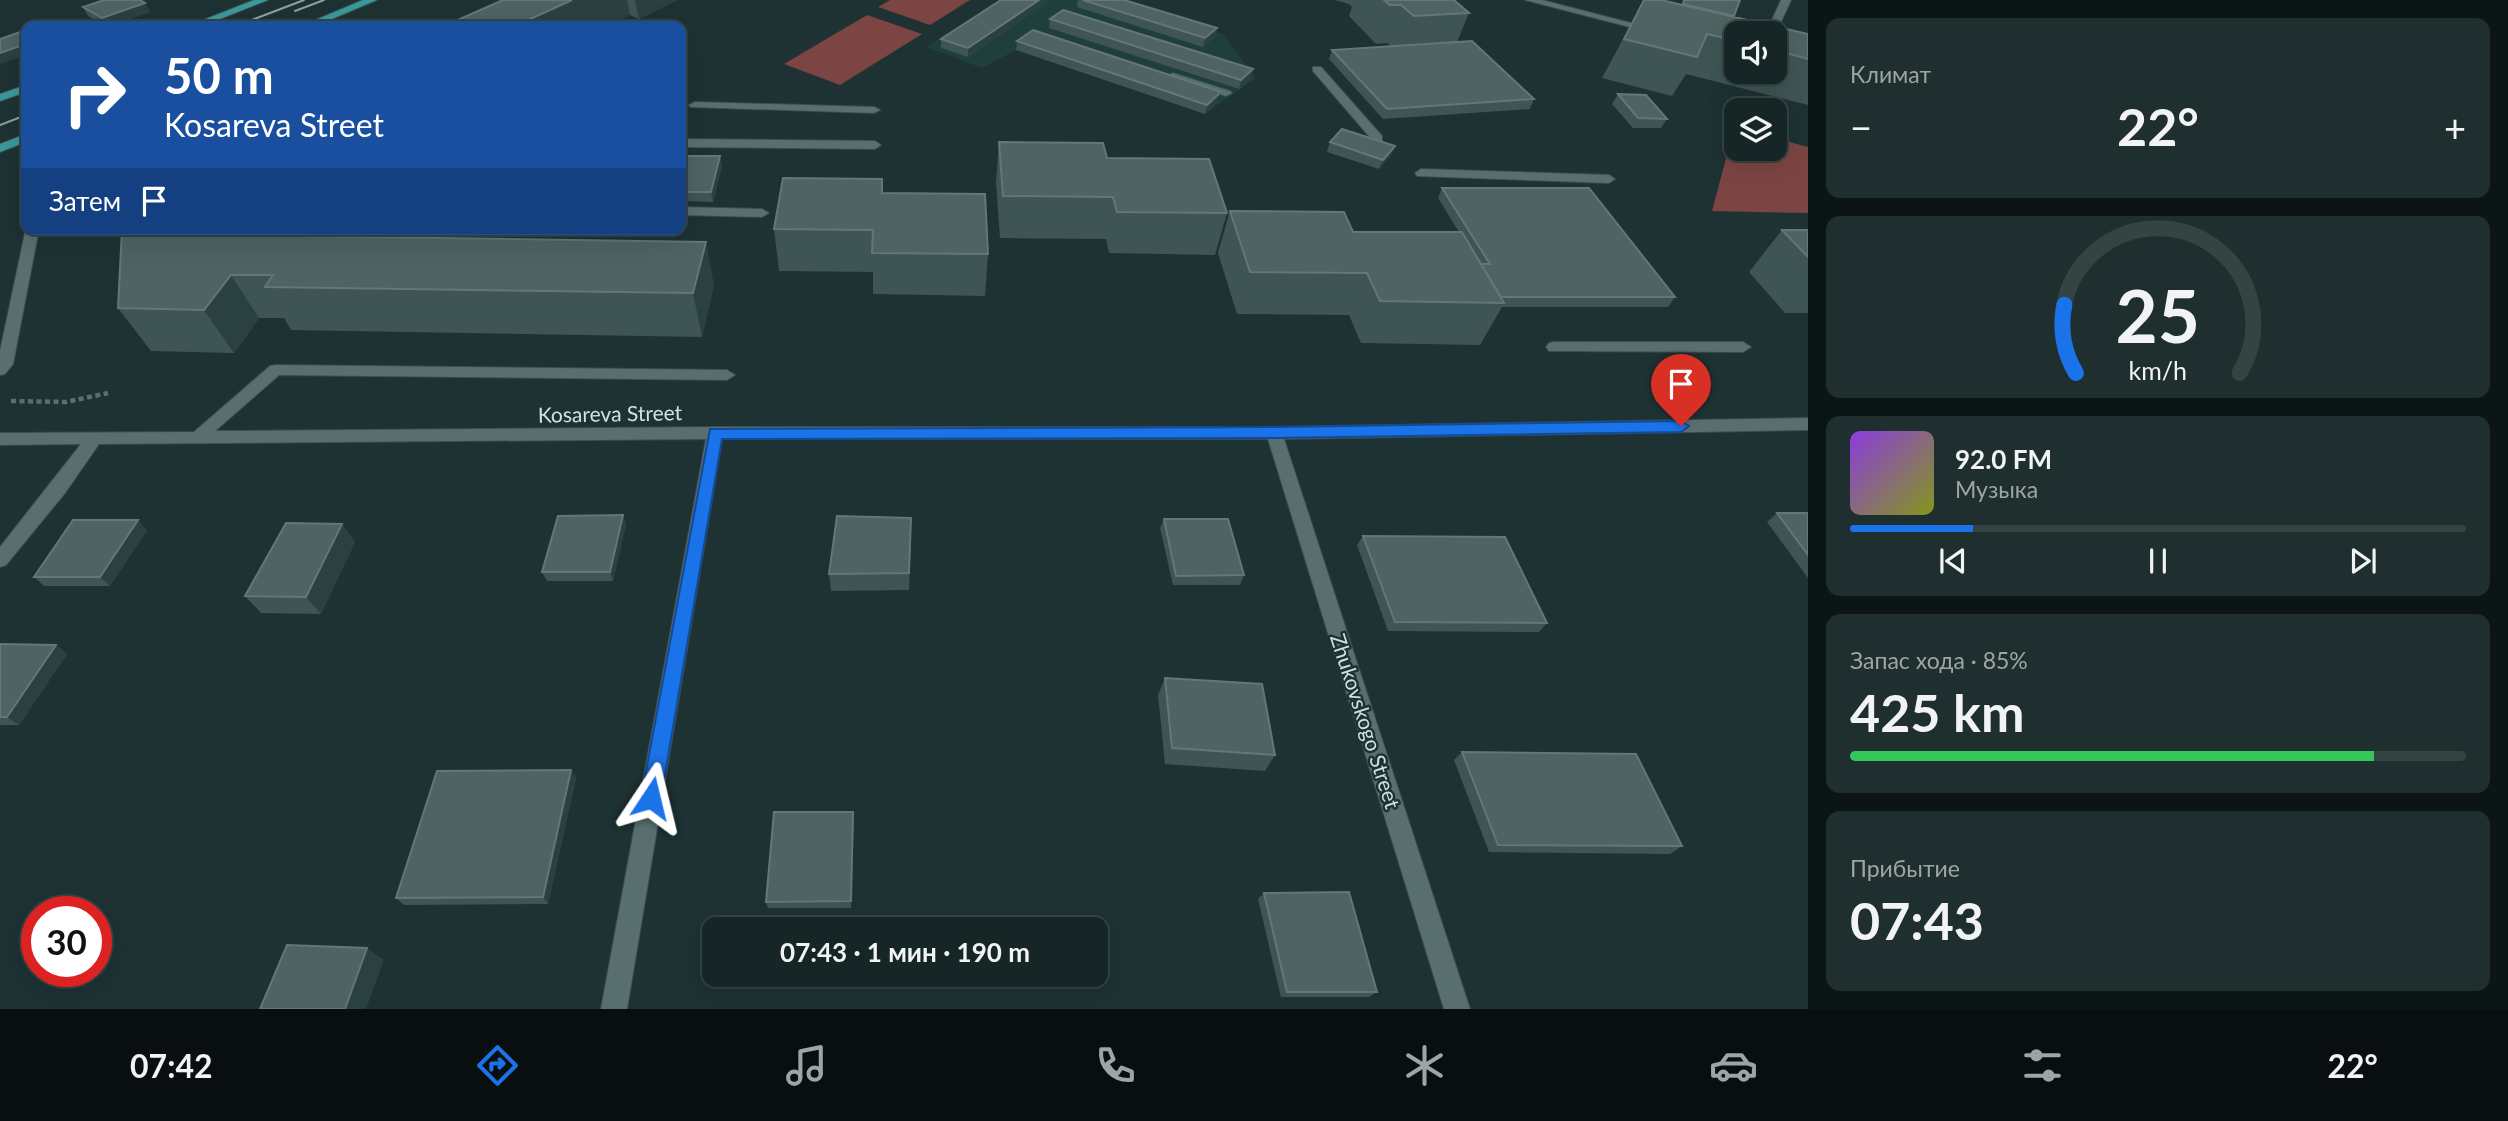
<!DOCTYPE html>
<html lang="ru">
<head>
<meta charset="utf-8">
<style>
	body { margin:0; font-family:Lato,sans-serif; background:#1f2e2e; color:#f1f3f6; height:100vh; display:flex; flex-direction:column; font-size:26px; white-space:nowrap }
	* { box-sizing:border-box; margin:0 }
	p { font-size:23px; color:#9ea5a7 }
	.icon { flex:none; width:38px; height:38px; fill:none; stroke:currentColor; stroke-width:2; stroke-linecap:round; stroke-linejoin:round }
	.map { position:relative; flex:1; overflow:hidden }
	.sheet { display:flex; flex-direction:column; gap:18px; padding:18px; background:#0c1515; width:700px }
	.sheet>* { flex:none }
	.hud { position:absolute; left:21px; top:21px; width:665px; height:214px; border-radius:14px; box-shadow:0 7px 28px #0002,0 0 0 2px #354343; background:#1a4fa0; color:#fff; overflow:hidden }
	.fabs { position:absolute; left:1724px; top:21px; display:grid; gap:14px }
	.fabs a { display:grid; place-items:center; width:63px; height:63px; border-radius:14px; background:#162626; box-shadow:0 7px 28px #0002,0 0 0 2px #354343; font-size:35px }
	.speed { position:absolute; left:21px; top:896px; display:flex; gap:14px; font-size:35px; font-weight:700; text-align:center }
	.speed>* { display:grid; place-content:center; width:91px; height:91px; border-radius:50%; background:#162626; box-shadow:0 7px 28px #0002,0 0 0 2px #354343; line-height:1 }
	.speed .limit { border:10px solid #d22; background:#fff; color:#111 }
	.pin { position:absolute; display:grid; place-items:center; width:60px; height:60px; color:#fff; margin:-72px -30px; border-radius:50% 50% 50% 0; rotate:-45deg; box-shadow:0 0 7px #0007 }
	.pin .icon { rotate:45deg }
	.me { position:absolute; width:77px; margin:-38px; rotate:10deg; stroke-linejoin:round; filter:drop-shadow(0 0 5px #0008) }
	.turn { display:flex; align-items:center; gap:24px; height:147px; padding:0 28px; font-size:32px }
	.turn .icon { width:91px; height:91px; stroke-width:2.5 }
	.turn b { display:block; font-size:49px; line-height:60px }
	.then { display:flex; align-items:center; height:66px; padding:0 28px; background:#0003; gap:14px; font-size:26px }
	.big { font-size:52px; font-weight:700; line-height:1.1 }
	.sheet .widget { flex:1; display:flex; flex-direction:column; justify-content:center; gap:10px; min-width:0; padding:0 24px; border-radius:14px; background:#1f2e2e }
	.sheet .dial { align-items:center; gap:0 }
	.dial svg { height:182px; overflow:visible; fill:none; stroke:#354343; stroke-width:7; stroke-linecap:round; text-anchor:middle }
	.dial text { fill:#f1f3f6; stroke:none }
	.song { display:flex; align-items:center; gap:21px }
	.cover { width:84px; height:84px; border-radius:10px; background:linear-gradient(135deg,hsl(270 70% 55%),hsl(70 70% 35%)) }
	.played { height:7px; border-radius:4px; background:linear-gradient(90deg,#1a73e8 20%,#354343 20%) }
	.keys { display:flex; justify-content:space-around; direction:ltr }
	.heat { display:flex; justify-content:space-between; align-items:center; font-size:38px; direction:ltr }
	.charge { height:10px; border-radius:5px; background:linear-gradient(90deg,#34c759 85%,#354343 0) }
	.trip { position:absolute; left:702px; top:917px; width:406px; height:70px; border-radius:14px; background:#162626; box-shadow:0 7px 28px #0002,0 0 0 2px #354343; font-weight:700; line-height:70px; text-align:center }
	.menu { display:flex; height:112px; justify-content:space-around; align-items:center; background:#090f0f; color:#9ea5a7 }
	.menu .icon { width:49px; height:49px }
	.menu .current { color:#1a73e8 }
	.menu b { font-size:32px; color:#f1f3f6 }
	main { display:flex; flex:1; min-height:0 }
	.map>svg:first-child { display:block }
	.built { fill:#1f3e3e }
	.green { fill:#7c4543 }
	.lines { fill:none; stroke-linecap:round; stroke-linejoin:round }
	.minor-casing { stroke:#3b4d4d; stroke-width:2 }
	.major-casing { stroke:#3b4d4d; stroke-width:2 }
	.path { stroke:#5d6e6f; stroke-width:4.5; stroke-dasharray:5 3.5; stroke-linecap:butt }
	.minor { fill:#596f6f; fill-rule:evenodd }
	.major { fill:#3a999b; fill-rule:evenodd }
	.tram { stroke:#90a0a0; stroke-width:2 }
	.wall { fill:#3f5454; fill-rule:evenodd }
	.shaded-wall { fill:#2b4040 }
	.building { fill:#4f6363; stroke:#647676; stroke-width:2 }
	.route { fill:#1a73e8; stroke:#114b97; stroke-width:2 }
	.labels { text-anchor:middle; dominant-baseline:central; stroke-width:5; stroke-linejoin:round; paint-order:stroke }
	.street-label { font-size:21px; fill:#d3e0e0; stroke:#1e3233 }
</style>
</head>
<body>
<main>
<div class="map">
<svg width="1808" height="1009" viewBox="0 0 1808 1009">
	<rect width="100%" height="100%" fill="#1e3233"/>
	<path class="built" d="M999,0h108l116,34 33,44 -51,36 -189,-64 -34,18 -56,-21z"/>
	<path class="green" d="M890,0h80l-40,25 -52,-18z
		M867,15l55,19 -82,51 -56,-21z
		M1736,135v14h38l1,-11 33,9v66l-96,-2 20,-75z"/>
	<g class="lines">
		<g class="minor-casing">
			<path id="minor" d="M1525,0h17l116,30 -5,3z
				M1781,0h10l-16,35 -9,-2z
				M1313,67h8l61,69v6h-8l-61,-71z
				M1173,73l57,18 2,2 -6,3 -57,-18 -2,-2z
				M695,102l179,5 6,3 -6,3 -183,-6 -2,-2z
				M681,139l194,2 6,4 -6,4 -194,-2z
				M1421,169l188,6 6,4 -6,4 -192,-7 -2,-3z
				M681,207l81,2 7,4 -7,4 -81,-2z
				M26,228l13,1 -26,135 -8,10 -5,1v-24z
				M1554,342h189l8,5 -8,5 -194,-1 -3,-4 3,-4z
				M275,365l452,5 8,5 -8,5 -448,-5 -64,56 500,-4h559l534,-9v12l-524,9 186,570h-26l-176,-570h-546l-95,570h-26l105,-570 -607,5 -34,49 -59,72 -6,2v-20l81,-103 -81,1v-12l194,-1 76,-66z"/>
		</g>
		<g class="major-casing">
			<path id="major" d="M254,0h14l-66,26h-14z
				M363,0h14l-62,26h-14z
				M26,85v7l-26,9v-7z
				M26,134v8l-26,10v-8z"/>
		</g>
		<path class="path" d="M11,401l55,1 42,-9"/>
		<use href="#minor" class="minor"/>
		<use href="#major" class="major"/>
		<path class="tram" d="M295,11l29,-11
			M236,26l68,-26
			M0,125l26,-10"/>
	</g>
	<path class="wall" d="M503,0h174l-38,19 -9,-4 -22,11h-164z
		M1001,0h50l-83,57 -27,-9v-9z
		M1078,0h46l93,28 -2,9 -12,10 -126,-40z
		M1335,0h119l15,13 -12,29 77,57 -4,10 -147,10 -54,-60 3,-9 59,-4 -4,-3 -11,1 -27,-28 3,-9 -3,-3z
		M1644,0l37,5 3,-5h56l-7,16 75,18v71l-122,-31 -14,22 -70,-18zM1736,33h38v39h-38z
		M145,3l5,9 -41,14h-3l-18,-10 -5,-9z
		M1050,19l201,59 -12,11 -190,-61z
		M1017,41l202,60 -14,13 -189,-64z
		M1618,94l49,25 -6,9h-28l-21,-24z
		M999,142l108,16 120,55 -12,42 -106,-2 -3,-14 -106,-1 -4,-55z
		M1330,142l65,4 -4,9 -12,14 -52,-17z
		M720,156l2,10 -9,36 -32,-1v-32z
		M882,179v14l106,61 -3,42 -112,-2v-22l-94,-1 -5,-42z
		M1442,188l233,109 -7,10h-166l-22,38 -119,-2 -12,-28 -112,-1 -19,-61 12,-42 123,21h106l-21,-34z
		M313,229l4,7 397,49 -12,52 -411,-7 -7,-12h-25l-25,35 -83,-2 -33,-43z
		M1782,230h26v83h-23l-36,-41z
		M1777,513h31v65l-41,-56z
		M623,515l3,10 -13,56h-66l-5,-9z
		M1164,519l80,56 -4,10h-67l-13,-57z
		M342,524l13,18 -34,72 -60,-1 -16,-17z
		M147,530l-37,56h-66l-10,-9z
		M911,536l-2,54 -78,1 -2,-17z
		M1363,536l184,87 -8,9 -151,-1 -31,-86z
		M0,644l56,1 11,9 -48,71h-19z
		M1165,678l110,77 -10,16 -100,-7 -7,-69z
		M1462,752l220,94 -12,8 -181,-2 -35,-92z
		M571,770l5,8 -28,126 -144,1 -8,-7z
		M854,820l-3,88h-83l-2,-6z
		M1264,893l113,99 -8,5h-88l-23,-98z"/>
	<path class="shaded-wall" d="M572,0h55l3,15 -22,11h-93z
		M635,0h42l-38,19z
		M1039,0h12l-83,57v-9z
		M145,3l5,9 -41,14h-2l-5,-8z
		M1217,28l-2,9 -12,10 2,-9z
		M26,44v11l-26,9v-11z
		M1253,69l-2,9 -12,11 2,-9z
		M1221,92l-2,9 -14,13 2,-9z
		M1395,146l-4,9 -12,14 4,-9z
		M720,156l2,10 -9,36 -2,-10z
		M274,229h39l20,37z
		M706,242l8,43 -12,52 -9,-44z
		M231,275l28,43 -25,35 -30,-43z
		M623,515l3,10 -13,56 -3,-9z
		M138,520l9,10 -37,56 -10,-9z
		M342,524l13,18 -34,72 -15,-17z
		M56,645l11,9 -48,71 -12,-8z
		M571,770l5,8 -28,126 -5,-7z
		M853,812l1,8 -3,88v-7z
		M367,948l17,12 -18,49h-21z"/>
	<path class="building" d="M104,0h36l5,3 -43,15 -19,-11z
		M503,0h69l-57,26h-71z
		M1001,0h38l-71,48 -27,-9z
		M1083,0h41l93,28 -12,10z
		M1384,0h70l15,13 -55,3 -13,-11h-11z
		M1644,0h17l147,34v25l-34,-9v-17h-38v8l-29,-7 -10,23 -73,-18z
		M1684,0h56l-6,16 -51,-12z
		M1063,10l190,59 -12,11 -191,-61z
		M26,30v14l-26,9v-14z
		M1033,30l188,62 -14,13 -190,-64z
		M1472,41l62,58 -147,10 -55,-59z
		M1618,94l28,1 21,24 -29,-1z
		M1342,129l53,17 -12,14 -53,-18z
		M999,142l104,1 4,15 102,1 18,54 -110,-1 -4,-15 -110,-1z
		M684,156h36l-9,36h-30v-23z
		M783,178l99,1v14l103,1 3,60 -116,-1 1,-23 -99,-1z
		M1442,188h147l86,109h-174l-20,-33h9z
		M1230,211l114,1 9,20h109l42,71 -124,-2 -13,-28 -117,-1z
		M122,229h183l-4,7 405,6 -13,51 -428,-6 8,-12h-42l-27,35 -86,-2z
		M1782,230h26v27z
		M1777,513h31v42z
		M623,515l-13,57h-68l16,-56z
		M837,516l74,2 -2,55 -80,1z
		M1164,519h64l16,56 -68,1z
		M73,520h65l-38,57h-66z
		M286,523l56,1 -36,73 -61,-1z
		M1363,536l142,1 42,86 -152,-1z
		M0,644l56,1 -49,72h-7z
		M1165,678l97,6 13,71 -103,-7z
		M1462,752l174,2 46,92 -184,-1z
		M571,770l-28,127 -147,1 41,-127z
		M774,812h79l-2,89 -85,1z
		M1349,892l28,100h-90l-23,-99z
		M287,945l80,3 -22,61h-85z"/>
	<path class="route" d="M1681,421l8,5 -8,6 -407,6 -552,1 -61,359 -3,7 -7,3 -7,-3 -3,-7 69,-369 564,-2z"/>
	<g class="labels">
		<g class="street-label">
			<text transform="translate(610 413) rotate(-1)">Kosareva Street</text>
			<text transform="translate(1366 721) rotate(72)">Zhukovskogo Street</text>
		</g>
	</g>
</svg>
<div class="fabs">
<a><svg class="icon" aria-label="sound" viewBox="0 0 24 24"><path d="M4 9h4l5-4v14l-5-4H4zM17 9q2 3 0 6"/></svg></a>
<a><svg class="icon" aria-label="layers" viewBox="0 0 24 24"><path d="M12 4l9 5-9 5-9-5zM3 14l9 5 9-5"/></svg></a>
</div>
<div class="speed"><div class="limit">30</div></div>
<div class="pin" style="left:1681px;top:426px;background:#d93025"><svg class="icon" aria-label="arrive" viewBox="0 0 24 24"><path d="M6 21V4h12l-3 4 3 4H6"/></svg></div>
<svg class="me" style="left:651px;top:798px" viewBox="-20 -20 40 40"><path d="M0-17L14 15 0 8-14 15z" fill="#1a73e8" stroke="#fff" stroke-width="4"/></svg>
<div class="trip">07:43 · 1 мин · 190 m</div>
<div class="hud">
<div class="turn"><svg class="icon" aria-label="right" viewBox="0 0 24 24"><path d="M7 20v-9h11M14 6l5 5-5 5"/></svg><div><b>50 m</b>Kosareva Street</div></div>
<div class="then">Затем<svg class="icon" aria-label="arrive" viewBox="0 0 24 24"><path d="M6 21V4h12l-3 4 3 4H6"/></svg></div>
</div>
</div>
<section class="sheet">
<div class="widget"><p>Климат</p>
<div class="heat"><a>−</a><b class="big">22°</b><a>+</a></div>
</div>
<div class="widget dial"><svg viewBox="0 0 100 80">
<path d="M14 69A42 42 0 1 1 86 69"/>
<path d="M14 69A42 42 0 0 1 9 39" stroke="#1a73e8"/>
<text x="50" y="56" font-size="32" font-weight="700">25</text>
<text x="50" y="72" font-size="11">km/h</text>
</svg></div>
<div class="widget">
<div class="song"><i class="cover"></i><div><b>92.0 FM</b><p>Музыка</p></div></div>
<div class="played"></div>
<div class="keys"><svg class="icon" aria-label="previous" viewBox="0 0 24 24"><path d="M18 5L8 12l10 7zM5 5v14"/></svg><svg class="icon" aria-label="pause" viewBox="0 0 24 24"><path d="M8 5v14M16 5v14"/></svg><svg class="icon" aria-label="next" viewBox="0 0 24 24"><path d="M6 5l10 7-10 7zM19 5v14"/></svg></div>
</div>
<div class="widget"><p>Запас хода · 85%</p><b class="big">425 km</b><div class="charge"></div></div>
<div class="widget"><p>Прибытие</p><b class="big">07:43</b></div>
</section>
</main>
<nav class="menu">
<b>07:42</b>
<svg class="icon current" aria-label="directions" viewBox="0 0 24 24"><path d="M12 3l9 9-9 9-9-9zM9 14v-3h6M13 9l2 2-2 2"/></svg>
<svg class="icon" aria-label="music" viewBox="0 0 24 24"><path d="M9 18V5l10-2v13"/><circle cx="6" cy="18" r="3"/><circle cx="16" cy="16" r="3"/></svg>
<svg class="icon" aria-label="phone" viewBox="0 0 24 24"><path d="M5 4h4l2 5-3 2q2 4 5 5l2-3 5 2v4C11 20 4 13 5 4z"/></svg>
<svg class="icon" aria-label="climate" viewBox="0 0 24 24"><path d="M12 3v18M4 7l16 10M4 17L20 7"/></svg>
<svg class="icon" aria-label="car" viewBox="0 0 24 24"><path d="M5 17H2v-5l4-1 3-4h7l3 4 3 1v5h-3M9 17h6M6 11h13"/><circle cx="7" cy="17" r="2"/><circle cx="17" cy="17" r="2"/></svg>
<svg class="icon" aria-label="filters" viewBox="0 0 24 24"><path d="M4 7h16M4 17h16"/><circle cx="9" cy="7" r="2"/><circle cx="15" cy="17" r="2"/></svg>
<b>22°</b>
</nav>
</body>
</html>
